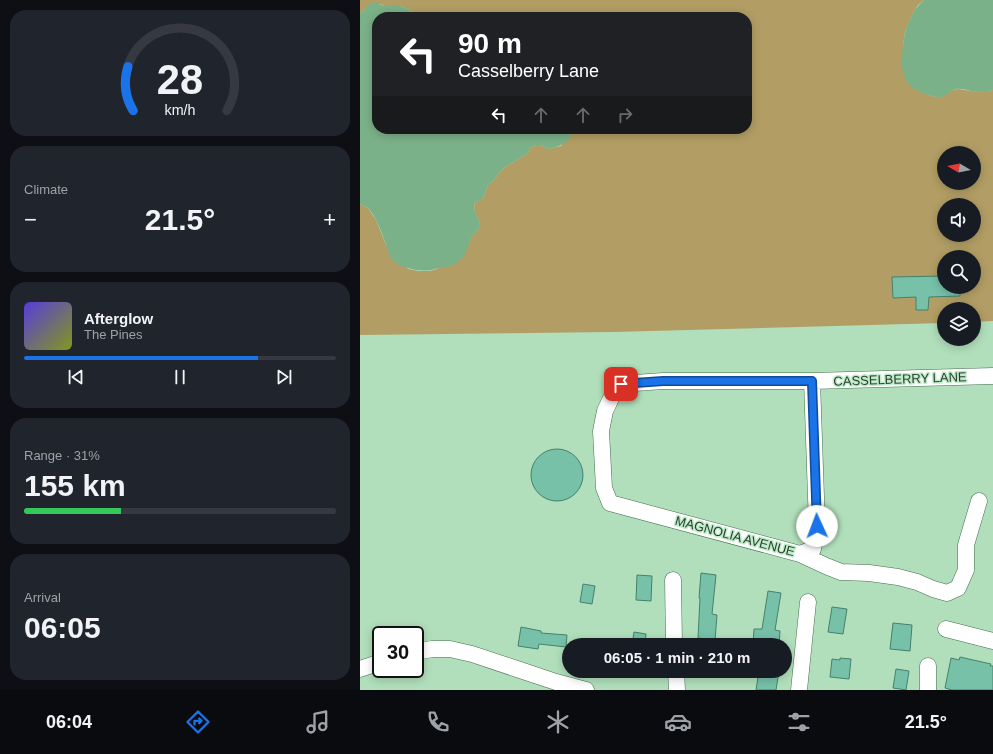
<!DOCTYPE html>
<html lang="en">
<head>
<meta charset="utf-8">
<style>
	body { margin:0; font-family:Helvetica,sans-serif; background:#20242c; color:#f1f3f6; height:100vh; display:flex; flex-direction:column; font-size:15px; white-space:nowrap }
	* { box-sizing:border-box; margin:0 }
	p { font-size:13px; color:#9ea1a6 }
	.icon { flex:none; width:22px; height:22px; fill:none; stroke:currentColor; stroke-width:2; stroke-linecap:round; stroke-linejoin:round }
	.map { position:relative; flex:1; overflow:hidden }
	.panel { display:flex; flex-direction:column; gap:10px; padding:10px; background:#0d0f14; width:360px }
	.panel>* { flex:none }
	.top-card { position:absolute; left:12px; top:12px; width:380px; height:122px; border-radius:16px; box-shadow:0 2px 10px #0003; background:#202124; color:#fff; overflow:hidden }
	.needle { width:26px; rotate:279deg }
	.fabs { position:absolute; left:577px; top:146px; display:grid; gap:8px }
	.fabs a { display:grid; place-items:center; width:44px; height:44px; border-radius:50%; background:#171b24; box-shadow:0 2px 10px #0003; font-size:20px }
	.speed { position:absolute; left:12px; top:626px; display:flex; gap:8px; font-size:20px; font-weight:700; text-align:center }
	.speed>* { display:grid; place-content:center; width:52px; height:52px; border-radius:50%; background:#171b24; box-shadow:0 2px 10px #0003; line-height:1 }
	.speed .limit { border:2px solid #111; border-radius:6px; background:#fff; color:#111 }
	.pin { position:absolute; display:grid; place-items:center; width:34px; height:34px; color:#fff; margin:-17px; border-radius:8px; box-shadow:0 2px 6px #0006 }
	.me { position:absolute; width:44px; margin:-22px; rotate:358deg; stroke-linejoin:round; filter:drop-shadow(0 0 3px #0008) }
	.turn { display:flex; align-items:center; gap:14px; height:84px; padding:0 20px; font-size:18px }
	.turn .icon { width:52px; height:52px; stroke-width:2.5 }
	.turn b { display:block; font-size:28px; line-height:34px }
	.lanes { display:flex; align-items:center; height:38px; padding:0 20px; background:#0003; justify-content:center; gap:20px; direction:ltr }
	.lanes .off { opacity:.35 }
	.big { font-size:30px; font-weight:700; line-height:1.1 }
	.panel .widget { flex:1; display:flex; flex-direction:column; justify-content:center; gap:6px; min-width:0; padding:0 14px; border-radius:16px; background:#20242c }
	.panel .dial { align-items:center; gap:0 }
	.dial svg { height:104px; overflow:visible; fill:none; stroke:#363941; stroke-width:7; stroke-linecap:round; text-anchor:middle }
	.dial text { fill:#f1f3f6; stroke:none }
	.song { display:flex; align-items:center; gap:12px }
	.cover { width:48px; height:48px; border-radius:6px; background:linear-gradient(135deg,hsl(250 70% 55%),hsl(70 70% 35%)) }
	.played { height:4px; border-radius:2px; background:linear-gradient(90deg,#1a73e8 75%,#363941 75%) }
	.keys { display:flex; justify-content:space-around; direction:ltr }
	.heat { display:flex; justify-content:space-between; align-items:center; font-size:22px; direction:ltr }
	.charge { height:6px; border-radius:3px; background:linear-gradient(90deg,#34c759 31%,#363941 0) }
	.trip { position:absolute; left:202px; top:638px; width:230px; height:40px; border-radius:20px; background:#171b24; box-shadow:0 2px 10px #0003; font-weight:700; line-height:40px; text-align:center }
	.menu { display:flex; height:64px; justify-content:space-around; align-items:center; background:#090b0e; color:#9ea1a6 }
	.menu .icon { width:28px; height:28px }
	.menu .active { color:#1a73e8 }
	.menu b { font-size:18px; color:#f1f3f6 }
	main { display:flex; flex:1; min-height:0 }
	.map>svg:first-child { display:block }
	.green { fill:#b29e64; fill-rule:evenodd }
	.water { fill:#7bb188 }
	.building { fill:#77c1a9; stroke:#45806d }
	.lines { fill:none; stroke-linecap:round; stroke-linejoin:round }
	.minor-casing { stroke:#446e4f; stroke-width:17 }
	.minor { stroke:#fff; stroke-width:16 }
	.route-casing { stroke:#114b97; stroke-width:10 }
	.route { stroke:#1a73e8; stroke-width:7 }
	.labels { text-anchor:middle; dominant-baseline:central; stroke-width:3; stroke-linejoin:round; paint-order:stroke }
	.street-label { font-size:13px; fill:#2c3e30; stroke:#beecc8 }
</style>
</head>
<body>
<main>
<section class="panel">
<div class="widget dial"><svg viewBox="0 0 100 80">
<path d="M14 69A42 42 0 1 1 86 69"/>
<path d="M14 69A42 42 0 0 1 10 35" stroke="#1a73e8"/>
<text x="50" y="56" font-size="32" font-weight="700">28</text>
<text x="50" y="72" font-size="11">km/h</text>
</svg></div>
<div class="widget"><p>Climate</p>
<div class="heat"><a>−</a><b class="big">21.5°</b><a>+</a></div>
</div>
<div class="widget">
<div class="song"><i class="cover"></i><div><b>Afterglow</b><p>The Pines</p></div></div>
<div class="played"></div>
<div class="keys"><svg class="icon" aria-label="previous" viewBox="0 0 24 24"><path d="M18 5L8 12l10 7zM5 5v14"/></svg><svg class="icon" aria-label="pause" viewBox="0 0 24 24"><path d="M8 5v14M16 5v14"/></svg><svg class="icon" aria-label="next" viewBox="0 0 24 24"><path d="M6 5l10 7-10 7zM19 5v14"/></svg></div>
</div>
<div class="widget"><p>Range · 31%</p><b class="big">155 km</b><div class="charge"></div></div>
<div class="widget"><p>Arrival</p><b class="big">06:05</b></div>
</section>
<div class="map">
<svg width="633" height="690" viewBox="0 0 633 690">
	<rect width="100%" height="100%" fill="#b1dfbb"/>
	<path class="green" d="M0,0h564l-6,5 -7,12 -6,15 -2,13 27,51 11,1 12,-7 5,-1 20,3 15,-2v231l-19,1v-13h-30v14l-331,9 -253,3v-131l8,4 8,12 11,27 21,22 11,2h11l7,-2 32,-25c2,-7 4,-11 10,-15 0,-3 1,-7 -1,-10 -3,-6 -5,-10 -3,-17l6,-2 3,-4 4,-11 6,-5 5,-7 5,-5 24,-15 2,-5 6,-3h6l5,4 14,-3 10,-13v-4h176v-112h-322l-9,-3 -8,-5 -8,-3h-15l-5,-2 -14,3 -3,5 -3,1zM584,153h30v30h-30zM584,205h30v30h-30zM584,257h30v30h-30z"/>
	<path class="water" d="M564,0h69v90c-5,1 -10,2 -15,2 -7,0 -14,-4 -22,-3 -6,1 -10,8 -16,8 -6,0 -13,-2 -18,-4 -22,-10 -21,-26 -19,-47 1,-16 8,-35 21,-46z
		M12,2l13,4h15l8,3 8,5 9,3h-48v112h194c2,14 -13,18 -24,20l-5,-4h-6l-6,3 -2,5 -24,15 -5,5 -5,7 -6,5 -4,11 -3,4 -6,2c-4,10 7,17 4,27 -12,7 -9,25 -21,33 -6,5 -16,5 -23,7 -12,4 -35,0 -43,-10 -3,-4 -5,-10 -6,-15 -4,-10 -10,-28 -18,-36 -2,-1 -6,-3 -8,-4v-191l3,-1 3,-5z"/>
	<path class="building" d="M584,276v11h16v9l-31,1 -1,13h-12v-13l-23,1 -1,-21z
		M171 475a26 26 0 1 1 52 0a26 26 0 1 1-52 0Z
		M341,573l15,2 -4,39 5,1 -2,25 -17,-2 2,-40h-1z
		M277,575l15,1 -1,25 -15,-1z
		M223,584l12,2 -3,18 -12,-2z
		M408,591l13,2 -6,37 5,1 -1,14h-26l1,-16h8z
		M472,607l15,2 -4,25 -15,-2z
		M533,623l19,2 -2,26 -20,-2z
		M161,627l20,4v2l26,2 -1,12 -27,-3 -1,5 -20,-3z
		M274,632l12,2 -1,11h-13z
		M600,657l31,7 -1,2h3v24h-41l-7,-2 6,-30 8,2z
		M480,658l11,1 -2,20 -19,-2 2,-18 8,1z
		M536,669l13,2 -3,19 -13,-2z
		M399,671h20l-3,19h-20z"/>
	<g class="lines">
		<g class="minor-casing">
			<path id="minor" d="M452,381l5,145 -4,23 -13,5 -190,-51 -6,-15 -3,-57 4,-20 8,-17 8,-10 42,-3h149l181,-5
				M440,554l26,12 15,6 28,1 29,4 19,5 16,7 14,4 11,-5 8,-18v-25l13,-44
				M313,580l1,65
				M586,629l47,12
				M55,652l17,-3h18l22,5 84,28 30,8
				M0,669l21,-7
				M316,671l1,19
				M439,690l9,-88
				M568,690v-24"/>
		</g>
		<use href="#minor" class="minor"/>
	</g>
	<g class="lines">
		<g class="route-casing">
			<path id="route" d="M261,384l42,-3h149l5,145"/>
		</g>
		<use href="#route" class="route"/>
	</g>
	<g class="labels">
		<g class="street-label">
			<text transform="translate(540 379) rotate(-2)">CASSELBERRY LANE</text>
			<text transform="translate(375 536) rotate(15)">MAGNOLIA AVENUE</text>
		</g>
	</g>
</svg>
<div class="fabs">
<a><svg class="needle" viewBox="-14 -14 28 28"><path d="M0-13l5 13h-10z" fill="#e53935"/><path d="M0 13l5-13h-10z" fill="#9ea1a6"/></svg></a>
<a><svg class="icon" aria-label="sound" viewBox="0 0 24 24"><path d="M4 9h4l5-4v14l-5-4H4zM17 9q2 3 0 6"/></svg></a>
<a><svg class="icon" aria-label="search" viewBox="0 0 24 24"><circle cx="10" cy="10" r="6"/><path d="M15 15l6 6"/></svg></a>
<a><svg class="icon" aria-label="layers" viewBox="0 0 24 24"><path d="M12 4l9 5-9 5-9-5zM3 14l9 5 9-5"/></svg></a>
</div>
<div class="speed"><div class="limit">30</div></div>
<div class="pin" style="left:261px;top:384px;background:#d93025"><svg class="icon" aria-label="arrive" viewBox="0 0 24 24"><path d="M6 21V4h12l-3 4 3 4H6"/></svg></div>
<svg class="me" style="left:457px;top:526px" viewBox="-20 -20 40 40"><circle r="19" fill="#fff"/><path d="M0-13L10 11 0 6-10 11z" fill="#1a73e8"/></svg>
<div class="trip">06:05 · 1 min · 210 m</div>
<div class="top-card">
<div class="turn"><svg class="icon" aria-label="left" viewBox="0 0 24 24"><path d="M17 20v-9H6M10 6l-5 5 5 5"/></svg><div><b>90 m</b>Casselberry Lane</div></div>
<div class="lanes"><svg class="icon" aria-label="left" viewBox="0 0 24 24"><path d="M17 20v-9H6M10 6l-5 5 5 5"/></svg><svg class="icon off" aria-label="ahead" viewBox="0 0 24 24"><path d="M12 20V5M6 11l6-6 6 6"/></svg><svg class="icon off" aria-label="ahead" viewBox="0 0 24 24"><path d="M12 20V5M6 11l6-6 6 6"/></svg><svg class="icon off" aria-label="right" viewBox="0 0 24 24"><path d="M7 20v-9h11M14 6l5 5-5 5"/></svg></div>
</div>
</div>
</main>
<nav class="menu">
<b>06:04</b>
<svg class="icon active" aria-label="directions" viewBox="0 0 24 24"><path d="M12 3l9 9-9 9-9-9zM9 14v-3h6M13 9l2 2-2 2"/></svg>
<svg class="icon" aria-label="music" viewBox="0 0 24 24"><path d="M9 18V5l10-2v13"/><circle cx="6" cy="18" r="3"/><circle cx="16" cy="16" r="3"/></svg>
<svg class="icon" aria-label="phone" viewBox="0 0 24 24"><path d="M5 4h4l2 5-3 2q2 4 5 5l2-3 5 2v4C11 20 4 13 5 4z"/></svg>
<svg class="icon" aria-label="climate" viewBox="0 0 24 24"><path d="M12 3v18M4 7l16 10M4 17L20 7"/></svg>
<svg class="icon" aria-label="car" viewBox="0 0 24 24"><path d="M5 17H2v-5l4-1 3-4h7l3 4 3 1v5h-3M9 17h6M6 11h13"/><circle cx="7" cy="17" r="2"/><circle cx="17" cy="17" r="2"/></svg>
<svg class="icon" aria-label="filters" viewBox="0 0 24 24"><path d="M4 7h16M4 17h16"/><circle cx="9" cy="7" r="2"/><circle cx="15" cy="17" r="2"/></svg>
<b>21.5°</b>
</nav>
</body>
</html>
